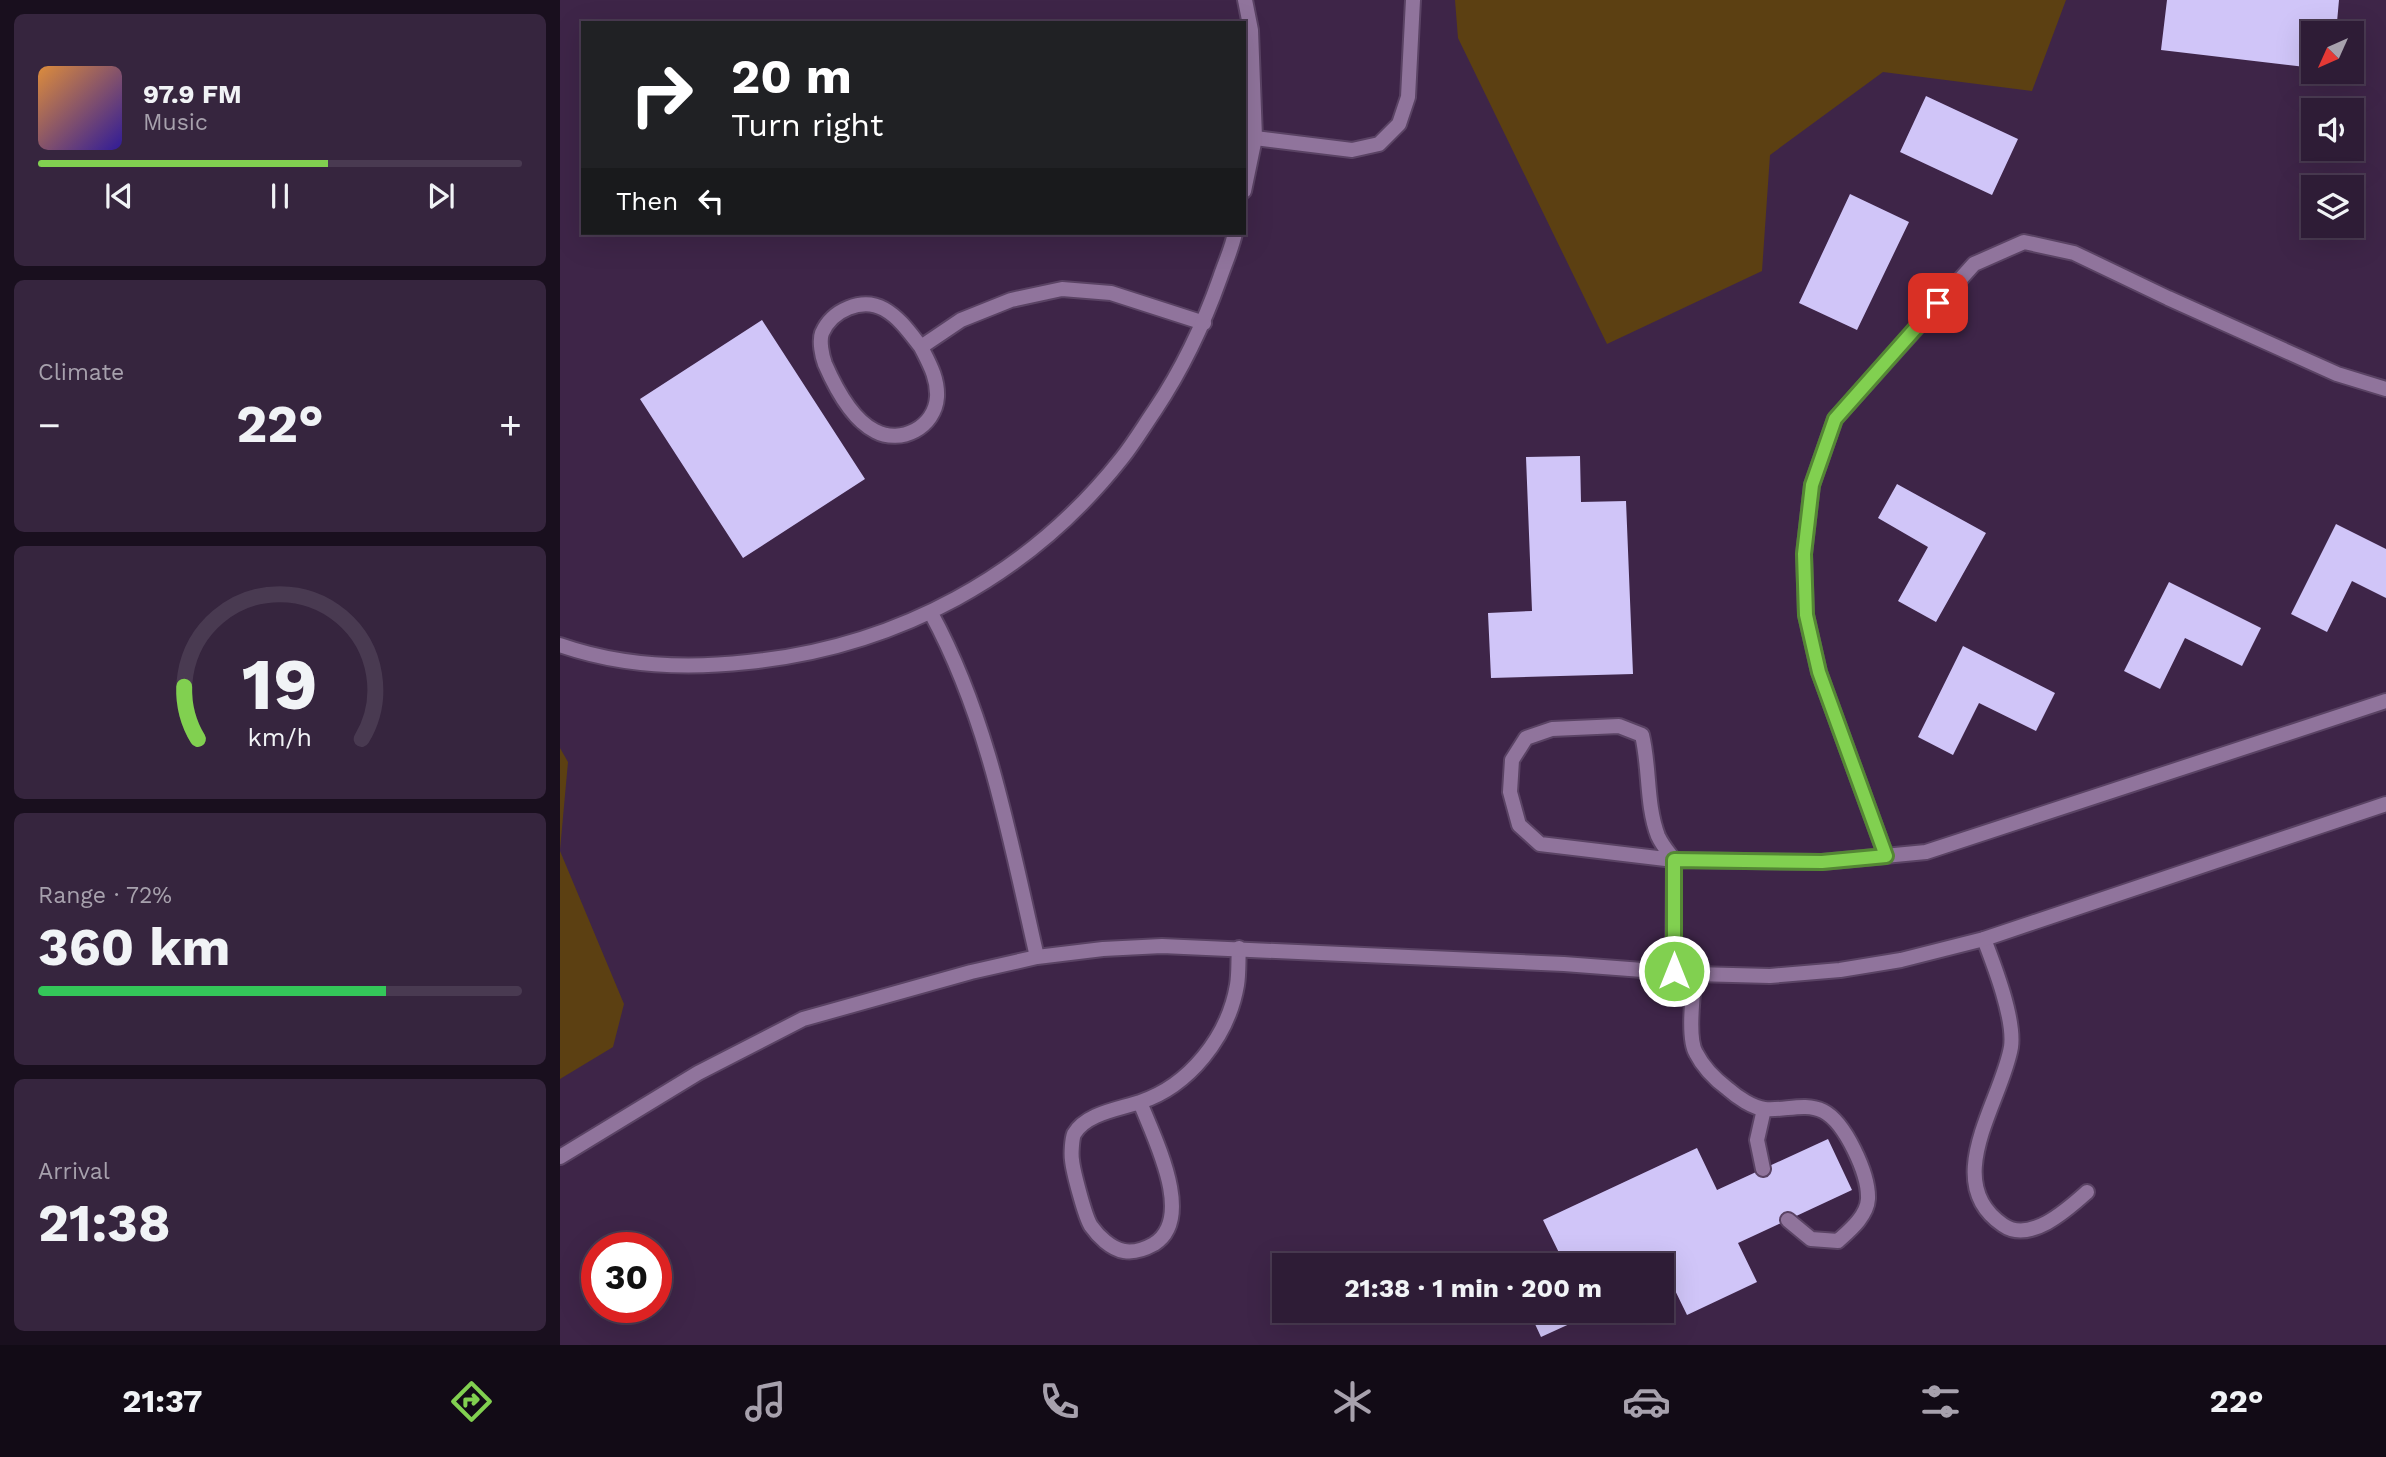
<!DOCTYPE html>
<html lang="en">
<head>
<meta charset="utf-8">
<style>
	body { margin:0; font-family:"Work Sans",sans-serif; background:#36253e; color:#f1f3f6; height:100vh; display:flex; flex-direction:column; font-size:26px; white-space:nowrap }
	* { box-sizing:border-box; margin:0 }
	p { font-size:23px; color:#a7a1ad }
	.icon { flex:none; width:38px; height:38px; fill:none; stroke:currentColor; stroke-width:2; stroke-linecap:round; stroke-linejoin:round }
	.map { position:relative; flex:1; overflow:hidden }
	.details { display:flex; flex-direction:column; gap:14px; padding:14px; background:#190f1e; width:560px }
	.details>* { flex:none }
	.banner { position:absolute; left:21px; top:21px; width:665px; height:214px; border-radius:0px; box-shadow:0 7px 28px #0002,0 0 0 2px #493a51; background:#202124; color:#fff; overflow:hidden }
	.needle { width:46px; rotate:225deg }
	.buttons { position:absolute; left:1741px; top:21px; display:grid; gap:14px }
	.buttons a { display:grid; place-items:center; width:63px; height:63px; border-radius:0px; background:#2e1c36; box-shadow:0 7px 28px #0002,0 0 0 2px #493a51; font-size:35px }
	.speed { position:absolute; left:21px; top:1232px; display:flex; gap:14px; font-size:35px; font-weight:700; text-align:center }
	.speed>* { display:grid; place-content:center; width:91px; height:91px; border-radius:50%; background:#2e1c36; box-shadow:0 7px 28px #0002,0 0 0 2px #493a51; line-height:1 }
	.speed .limit { border:10px solid #d22; background:#fff; color:#111 }
	.pin { position:absolute; display:grid; place-items:center; width:60px; height:60px; color:#fff; margin:-30px; border-radius:14px; box-shadow:0 4px 10px #0006 }
	.me { position:absolute; width:77px; margin:-38px; rotate:0deg; stroke-linejoin:round; filter:drop-shadow(0 0 5px #0008) }
	.turn { display:flex; align-items:center; gap:24px; height:147px; padding:0 35px; font-size:32px }
	.turn .icon { width:91px; height:91px; stroke-width:2.5 }
	.turn b { display:block; font-size:49px; line-height:60px }
	.then { display:flex; align-items:center; height:66px; padding:0 35px; background:#0003; gap:14px; font-size:26px }
	.big { font-size:52px; font-weight:700; line-height:1.1 }
	.details .tile { flex:1; display:flex; flex-direction:column; justify-content:center; gap:10px; min-width:0; padding:0 24px; border-radius:10px; background:#36253e }
	.details .dial { align-items:center; gap:0 }
	.dial svg { height:182px; overflow:visible; fill:none; stroke:#493a51; stroke-width:7; stroke-linecap:round; text-anchor:middle }
	.dial text { fill:#f1f3f6; stroke:none }
	.song { display:flex; align-items:center; gap:21px }
	.cover { width:84px; height:84px; border-radius:10px; background:linear-gradient(135deg,hsl(30 70% 55%),hsl(250 70% 35%)) }
	.played { height:7px; border-radius:4px; background:linear-gradient(90deg,#81d050 60%,#493a51 60%) }
	.keys { display:flex; justify-content:space-around; direction:ltr }
	.heat { display:flex; justify-content:space-between; align-items:center; font-size:38px; direction:ltr }
	.charge { height:10px; border-radius:5px; background:linear-gradient(90deg,#34c759 72%,#493a51 0) }
	.trip { position:absolute; left:712px; top:1253px; width:402px; height:70px; border-radius:0px; background:#2e1c36; box-shadow:0 7px 28px #0002,0 0 0 2px #493a51; font-weight:700; line-height:70px; text-align:center }
	.tabs { display:flex; height:112px; justify-content:space-around; align-items:center; background:#120b16; color:#a7a1ad }
	.tabs .icon { width:49px; height:49px }
	.tabs .current { color:#81d050 }
	.tabs b { font-size:32px; color:#f1f3f6 }
	main { display:flex; flex:1; min-height:0 }
	.map>svg:first-child { display:block }
	.green { fill:#5c4012 }
	.building { fill:#d0c5f8 }
	.lines { fill:none; stroke-linecap:round; stroke-linejoin:round }
	.lane-casing { stroke:#5a4364; stroke-width:18 }
	.street-casing { stroke:#5a4364; stroke-width:18 }
	.lane { stroke:#90749c; stroke-width:14 }
	.street { stroke:#90749c; stroke-width:14 }
	.route-casing { stroke:#548734; stroke-width:18 }
	.route { stroke:#81d050; stroke-width:12 }
</style>
</head>
<body>
<main>
<section class="details">
<div class="tile">
<div class="song"><i class="cover"></i><div><b>97.9 FM</b><p>Music</p></div></div>
<div class="played"></div>
<div class="keys"><svg class="icon" aria-label="previous" viewBox="0 0 24 24"><path d="M18 5L8 12l10 7zM5 5v14"/></svg><svg class="icon" aria-label="pause" viewBox="0 0 24 24"><path d="M8 5v14M16 5v14"/></svg><svg class="icon" aria-label="next" viewBox="0 0 24 24"><path d="M6 5l10 7-10 7zM19 5v14"/></svg></div>
</div>
<div class="tile"><p>Climate</p>
<div class="heat"><a>−</a><b class="big">22°</b><a>+</a></div>
</div>
<div class="tile dial"><svg viewBox="0 0 100 80">
<path d="M14 69A42 42 0 1 1 86 69"/>
<path d="M14 69A42 42 0 0 1 8 46" stroke="#81d050"/>
<text x="50" y="56" font-size="32" font-weight="700">19</text>
<text x="50" y="72" font-size="11">km/h</text>
</svg></div>
<div class="tile"><p>Range · 72%</p><b class="big">360 km</b><div class="charge"></div></div>
<div class="tile"><p>Arrival</p><b class="big">21:38</b></div>
</section>
<div class="map">
<svg width="1826" height="1345" viewBox="0 0 1826 1345">
	<rect width="100%" height="100%" fill="#3e2548"/>
	<path class="green" d="M895,0h611l-34,91 -149,-19 -113,83 -8,116 -155,73 -149,-306z
		M0,748l8,14 -8,88z
		M0,851l64,153 -11,43 -53,32z"/>
	<path class="building" d="M1607,0h172l-3,33h-22v35l-153,-18z
		M1366,96l92,43 -26,56 -92,-43z
		M1290,194l59,28 -52,108 -58,-27z
		M202,320l103,159 -122,79 -103,-159z
		M1020,456l1,46 45,-1 7,173 -142,4 -3,-65 44,-2 -6,-154z
		M1337,484l89,49 -50,89 -38,-21 30,-54 -50,-29z
		M1776,524l50,25v49l-34,-17 -25,51 -36,-18z
		M1609,582l92,46 -19,38 -57,-28 -25,51 -36,-18z
		M1403,646l92,47 -19,38 -57,-28 -26,52 -35,-18z
		M1268,1139l24,51 -114,53 19,39 -70,33 -18,-37 -7,3v-16h-97l-22,-45 154,-72 20,42z
		M969,1311h69l-57,26z"/>
	<g class="lines">
		<g class="lane-casing">
			<path id="lane" d="M695,138l97,12 27,-6 20,-20 9,-27 5,-97
				M361,347c-11,-14 -21,-29 -37,-38 -22,-12 -52,1 -62,24 -3,8 0,23 3,31 10,23 26,55 50,67 26,14 60,-4 62,-34 1,-19 -8,-34 -16,-50l40,-27 50,-20 51,-11 49,4 93,30
				M1059,726l23,9c8,33 4,70 16,101 4,9 11,17 16,24l-134,-16 -21,-19 -9,-33 2,-32 14,-22 26,-9z
				M1424,939c10,26 31,80 27,108 -9,54 -72,135 -8,178 27,19 65,-16 84,-33
				M1135,974c-2,18 -8,64 1,79 7,14 20,27 32,36 9,8 25,19 37,20 19,2 40,-7 58,2 22,11 46,63 45,88 -1,17 -18,31 -30,42l-27,-2 -23,-19
				M580,1102c13,34 56,116 14,142 -9,5 -19,9 -30,7 -13,-2 -26,-15 -33,-25 -6,-9 -18,-55 -19,-66 -1,-6 0,-21 2,-26 12,-21 46,-25 66,-32 49,-16 88,-65 97,-117 2,-12 1,-24 2,-37
				M1203,1169l-6,-29 7,-31"/>
		</g>
		<g class="street-casing">
			<path id="street" d="M684,191l11,-53 -4,-108 -6,-30
				M371,613c58,107 79,227 106,344
				M0,645c60,21 125,24 188,17 149,-15 281,-86 374,-204 12,-15 22,-32 33,-48 28,-42 48,-84 65,-132 5,-15 12,-30 15,-45
				M1326,856l-67,-184 -13,-57 -2,-61 8,-69 23,-66 139,-155 50,-22 50,11 94,45 169,76 49,15
				M1113,971l1,-111 148,2 104,-10 460,-151
				M0,1157l138,-84 105,-54 168,-47 66,-15 66,-8 59,-3 402,18 131,10 75,2 70,-6 61,-10 83,-21 402,-135"/>
		</g>
		<use href="#lane" class="lane"/>
		<use href="#street" class="street"/>
	</g>
	<g class="lines">
		<g class="route-casing">
			<path id="route" d="M1114,971v-111l148,2 64,-6 -67,-184 -13,-57 -2,-61 8,-69 23,-66 103,-116"/>
		</g>
		<use href="#route" class="route"/>
	</g>
</svg>
<div class="buttons">
<a><svg class="needle" viewBox="-14 -14 28 28"><path d="M0-13l5 13h-10z" fill="#e53935"/><path d="M0 13l5-13h-10z" fill="#a7a1ad"/></svg></a>
<a><svg class="icon" aria-label="sound" viewBox="0 0 24 24"><path d="M4 9h4l5-4v14l-5-4H4zM17 9q2 3 0 6"/></svg></a>
<a><svg class="icon" aria-label="layers" viewBox="0 0 24 24"><path d="M12 4l9 5-9 5-9-5zM3 14l9 5 9-5"/></svg></a>
</div>
<div class="speed"><div class="limit">30</div></div>
<div class="pin" style="left:1378px;top:303px;background:#d93025"><svg class="icon" aria-label="arrive" viewBox="0 0 24 24"><path d="M6 21V4h12l-3 4 3 4H6"/></svg></div>
<svg class="me" style="left:1114px;top:971px" viewBox="-20 -20 40 40"><circle r="17" fill="#81d050" stroke="#fff" stroke-width="3"/><path d="M0-11L8 9 0 5-8 9z" fill="#fff"/></svg>
<div class="trip">21:38 · 1 min · 200 m</div>
<div class="banner">
<div class="turn"><svg class="icon" aria-label="right" viewBox="0 0 24 24"><path d="M7 20v-9h11M14 6l5 5-5 5"/></svg><div><b>20 m</b>Turn right</div></div>
<div class="then">Then<svg class="icon" aria-label="left" viewBox="0 0 24 24"><path d="M17 20v-9H6M10 6l-5 5 5 5"/></svg></div>
</div>
</div>
</main>
<nav class="tabs">
<b>21:37</b>
<svg class="icon current" aria-label="directions" viewBox="0 0 24 24"><path d="M12 3l9 9-9 9-9-9zM9 14v-3h6M13 9l2 2-2 2"/></svg>
<svg class="icon" aria-label="music" viewBox="0 0 24 24"><path d="M9 18V5l10-2v13"/><circle cx="6" cy="18" r="3"/><circle cx="16" cy="16" r="3"/></svg>
<svg class="icon" aria-label="phone" viewBox="0 0 24 24"><path d="M5 4h4l2 5-3 2q2 4 5 5l2-3 5 2v4C11 20 4 13 5 4z"/></svg>
<svg class="icon" aria-label="climate" viewBox="0 0 24 24"><path d="M12 3v18M4 7l16 10M4 17L20 7"/></svg>
<svg class="icon" aria-label="car" viewBox="0 0 24 24"><path d="M5 17H2v-5l4-1 3-4h7l3 4 3 1v5h-3M9 17h6M6 11h13"/><circle cx="7" cy="17" r="2"/><circle cx="17" cy="17" r="2"/></svg>
<svg class="icon" aria-label="filters" viewBox="0 0 24 24"><path d="M4 7h16M4 17h16"/><circle cx="9" cy="7" r="2"/><circle cx="15" cy="17" r="2"/></svg>
<b>22°</b>
</nav>
</body>
</html>
